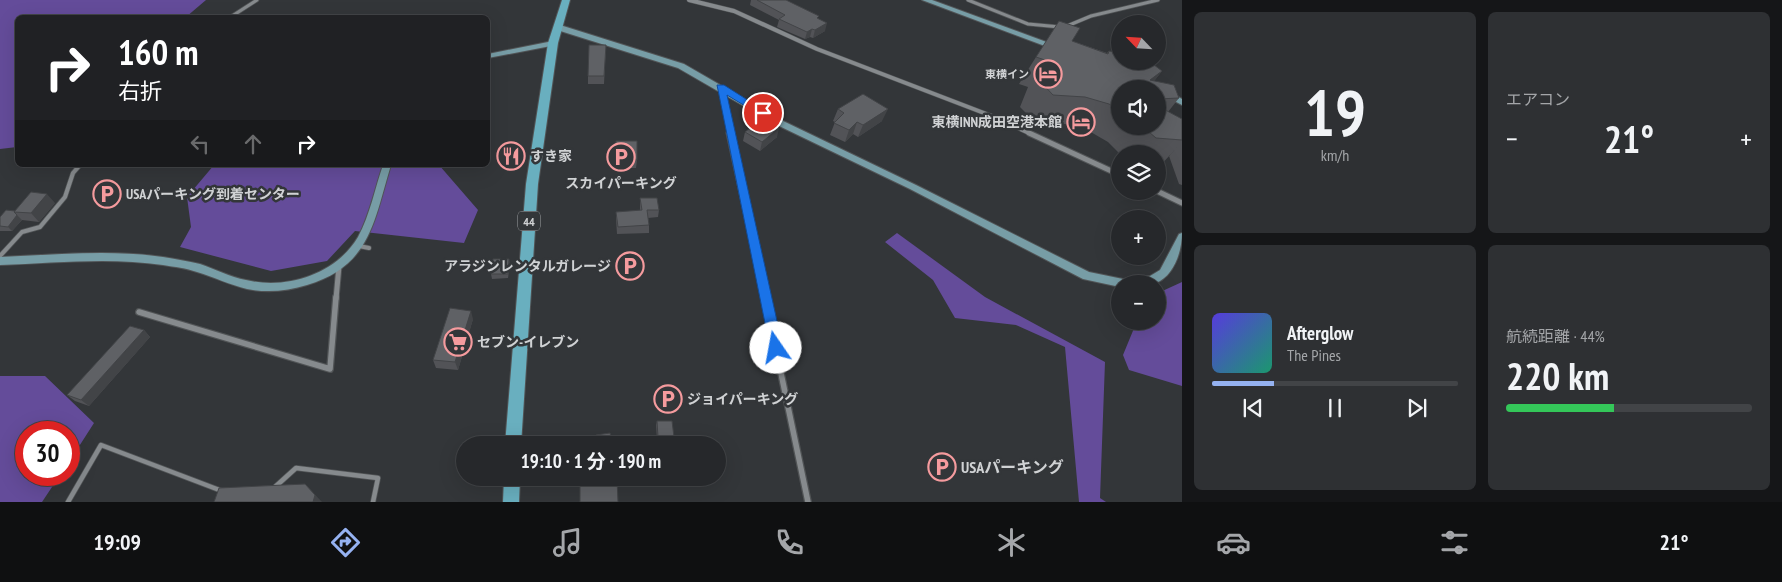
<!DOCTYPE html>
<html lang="ja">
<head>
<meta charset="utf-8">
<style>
	body { margin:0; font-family:"PT Sans Narrow","Noto Sans JP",sans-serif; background:#2e3033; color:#f1f3f6; height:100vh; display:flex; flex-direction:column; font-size:19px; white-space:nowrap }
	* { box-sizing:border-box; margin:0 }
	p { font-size:16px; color:#a4a6a9 }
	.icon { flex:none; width:28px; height:28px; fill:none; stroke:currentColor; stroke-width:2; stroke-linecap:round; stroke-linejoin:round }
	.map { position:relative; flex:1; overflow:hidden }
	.sheet { display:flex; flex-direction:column; gap:12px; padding:12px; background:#151618; width:600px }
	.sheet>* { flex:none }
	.guide { position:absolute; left:15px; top:15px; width:475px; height:152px; border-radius:8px; box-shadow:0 5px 20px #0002,0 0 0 1px #424447; background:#202124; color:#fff; overflow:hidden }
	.needle { width:32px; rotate:295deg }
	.fabs { position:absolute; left:1111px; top:15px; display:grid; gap:10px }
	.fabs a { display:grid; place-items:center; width:55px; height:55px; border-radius:50%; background:#26282b; box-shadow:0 5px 20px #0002,0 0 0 1px #424447; font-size:25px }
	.speed { position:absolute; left:15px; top:421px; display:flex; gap:10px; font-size:25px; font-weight:700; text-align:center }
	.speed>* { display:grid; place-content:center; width:65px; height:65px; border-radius:50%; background:#26282b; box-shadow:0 5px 20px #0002,0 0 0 1px #424447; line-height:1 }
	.speed .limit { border:8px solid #d22; background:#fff; color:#111 }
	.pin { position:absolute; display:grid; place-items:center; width:42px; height:42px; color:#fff; margin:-21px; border:2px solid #fff; border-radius:50%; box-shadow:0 1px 5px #0007 }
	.me { position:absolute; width:55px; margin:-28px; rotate:348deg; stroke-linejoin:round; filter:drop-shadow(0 0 4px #0008) }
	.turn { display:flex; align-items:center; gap:18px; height:105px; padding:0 20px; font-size:22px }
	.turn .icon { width:65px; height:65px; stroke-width:2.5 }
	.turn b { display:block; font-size:35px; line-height:42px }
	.lanes { display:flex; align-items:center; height:48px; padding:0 20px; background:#0003; justify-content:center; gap:25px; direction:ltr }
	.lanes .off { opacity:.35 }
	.big { font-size:38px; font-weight:700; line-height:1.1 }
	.sheet .widget { flex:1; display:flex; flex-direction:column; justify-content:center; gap:8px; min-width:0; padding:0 18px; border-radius:8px; background:#2e3033 }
	.sheet .dial { align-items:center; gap:0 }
	.dial b { font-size:65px; line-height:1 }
	.song { display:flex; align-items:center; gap:15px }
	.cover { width:60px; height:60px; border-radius:8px; background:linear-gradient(135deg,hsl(250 70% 55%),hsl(160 70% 35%)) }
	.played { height:5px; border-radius:2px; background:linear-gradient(90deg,#95b2f1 25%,#424447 25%) }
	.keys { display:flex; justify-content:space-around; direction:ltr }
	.heat { display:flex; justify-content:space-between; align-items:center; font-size:28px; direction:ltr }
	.charge { height:8px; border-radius:4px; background:linear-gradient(90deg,#34c759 44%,#424447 0) }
	.sheet .tiles { flex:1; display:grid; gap:12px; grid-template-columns:repeat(2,1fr) }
	.trip { position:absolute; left:456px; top:436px; width:270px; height:50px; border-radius:25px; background:#26282b; box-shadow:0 5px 20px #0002,0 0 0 1px #424447; font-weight:700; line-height:50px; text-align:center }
	.dock { display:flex; height:80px; justify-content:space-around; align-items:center; background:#0f1011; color:#a4a6a9 }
	.dock .icon { width:35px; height:35px }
	.dock .current { color:#95b2f1 }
	.dock b { font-size:22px; color:#f1f3f6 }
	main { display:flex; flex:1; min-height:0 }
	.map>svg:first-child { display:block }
	.forest { fill:#644c9a }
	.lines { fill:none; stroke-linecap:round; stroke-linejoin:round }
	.lane-far2-casing { stroke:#515456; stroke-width:4.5 }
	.lane-far1-casing { stroke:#515456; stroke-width:5.5 }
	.lane-casing { stroke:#515456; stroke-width:6 }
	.street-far2-casing { stroke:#515456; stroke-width:5 }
	.street-far1-casing { stroke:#515456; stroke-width:7 }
	.street-casing { stroke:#515456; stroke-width:8 }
	.secondary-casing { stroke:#515456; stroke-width:2 }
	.primary-casing { stroke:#515456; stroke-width:2 }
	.lane-far2 { stroke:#868a8d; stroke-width:3 }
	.lane-far1 { stroke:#868a8d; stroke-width:4 }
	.lane { stroke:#868a8d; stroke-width:4.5 }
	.street-far2 { stroke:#868a8d; stroke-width:4 }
	.street-far1 { stroke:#868a8d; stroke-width:5 }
	.street { stroke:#868a8d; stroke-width:5.5 }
	.secondary { fill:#779da6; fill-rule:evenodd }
	.primary { fill:#69afbf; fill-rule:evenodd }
	.wall { fill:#525357; fill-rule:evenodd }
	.shaded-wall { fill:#424447 }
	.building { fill:#5f6165; stroke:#424447 }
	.route { fill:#1a73e8; stroke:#114b97 }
	.labels { text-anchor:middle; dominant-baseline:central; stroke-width:5; stroke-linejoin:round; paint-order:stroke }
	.far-poi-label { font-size:11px; font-weight:bold; fill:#d0d2d4; stroke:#333639; text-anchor:end }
	.shield { fill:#333639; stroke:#a1a3a6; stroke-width:1 }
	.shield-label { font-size:12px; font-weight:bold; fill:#d0d2d4 }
	.poi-label { font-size:14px; font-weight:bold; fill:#d0d2d4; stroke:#333639; text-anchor:start }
	.near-poi-label { font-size:16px; font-weight:bold; fill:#d0d2d4; stroke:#333639; text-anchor:start }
</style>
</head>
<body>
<main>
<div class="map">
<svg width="1182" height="502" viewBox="0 0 1182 502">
	<rect width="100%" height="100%" fill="#333639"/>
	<path class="forest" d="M0,0h206l-20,17 -168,1 -1,129 -17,2z
		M214,165h225l39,45 -14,33 -109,-12 -28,30 -56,10 -91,-24 11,-20 -4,-30z
		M897,233l88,64 120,65 -5,136 6,4h-27l-14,-155 -49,-22 -61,-7 -22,-38 -48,-38z
		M1182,282v104l-53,-16 -6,-15 14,-34h21v-28z
		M0,376h45l49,47 -25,39v-30h-43v43h34l-18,27h-42z"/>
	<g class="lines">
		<g class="lane-far2-casing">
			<path id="lane-far2" d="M968,0l60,24 32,3
				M229,18l28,-18
				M1067,26l24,-10 67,-16"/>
		</g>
		<g class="lane-far1-casing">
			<path id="lane-far1" d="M359,246l10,2
				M0,256l22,-24 18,-5 25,-30 8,-24 7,-8"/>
		</g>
		<g class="lane-casing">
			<path id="lane" d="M275,487l21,-19 82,10 -5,24
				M68,502l33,-57 121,46"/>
		</g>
		<g class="street-far2-casing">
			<path id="street-far2" d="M689,0l45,11 83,38 180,69 34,16
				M720,88l10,46"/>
		</g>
		<g class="street-far1-casing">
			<path id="street-far1" d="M729,133l36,166
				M1029,133l91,42
				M1157,191l25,12
				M336,299l3,-33"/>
		</g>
		<g class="street-casing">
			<path id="street" d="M765,297l43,205
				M139,312l191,57 6,-72"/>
		</g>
		<g class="secondary-casing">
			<path id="secondary" d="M922,0h10l128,47 -4,2h-3z
				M554,25h6l124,39 97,56 135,65 173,87 34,7 27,-3 10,-6 19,-36 3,-1c0,18 -8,43 -26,50 -10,4 -26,1 -36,1v3l-37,-8 -173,-90 -135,-65 -97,-56 -124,-39z
				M553,41h3v4l-68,13v-4z
				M1166,90l16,9v6l-19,-10v-4z
				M383,165h8c-17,55 -20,101 -84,120 -19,6 -40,8 -60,4 -17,-4 -33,-12 -50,-17 -11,-4 -22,-5 -34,-7 -53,-8 -109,-2 -163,0v-8c54,-2 109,-8 163,0 12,2 25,4 37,7 15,5 30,13 46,16 41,10 90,-6 112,-43 12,-22 17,-49 25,-72z"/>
		</g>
		<g class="primary-casing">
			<path id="primary" d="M562,0h8l-12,43 -20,141 -17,261h-16l21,-261 22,-141z
				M504,478h16l-1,24h-16z"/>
		</g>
		<use href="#lane-far2" class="lane-far2"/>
		<use href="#lane-far1" class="lane-far1"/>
		<use href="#lane" class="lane"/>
		<use href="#street-far2" class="street-far2"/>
		<use href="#street-far1" class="street-far1"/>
		<use href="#street" class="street"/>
		<use href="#secondary" class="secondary"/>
		<use href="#primary" class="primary"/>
	</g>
	<path class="wall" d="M751,0h35l32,18 7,13 -12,7 -3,-1 -5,2 -28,-12 2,-7 -29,-15z
		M1072,41l35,12 2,-2 53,20 -8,10 25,17 -11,14 14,7v23l-23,25h-1v-13h-38l-12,-12 -19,-11 -24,-7 -30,-2 -15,-15 8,-20 -9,-3 17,-27zM1120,89h38v37h-38z
		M606,45l-2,39h-16v-8z
		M838,109l44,12 -24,16 -5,-3 -8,8 -15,-7 5,-13 -2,-1z
		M745,132l32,5 -17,14 -17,-10z
		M616,141l21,19 -1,8h-20z
		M1182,142v43l-3,-1 -10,-28z
		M640,198l19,12 -1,7 -10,1 1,7v8l-32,1 -1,-15v-7l24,-1z
		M55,203l-16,19 -17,-2 -10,11h-12v-14l15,-6z
		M625,257l14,11v4l-13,1z
		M510,263l-2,15 -16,1 -1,-5z
		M473,319l-15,51 -22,-2 -3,-8z
		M144,330l6,7 -61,69 -14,-5 -8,-6z
		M657,421l17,16 -1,3h-16l-1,-15z"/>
	<path class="shaded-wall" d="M827,23l-2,8 -12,7 2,-8z
		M812,29l-2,8 -5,2 2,-7z
		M1162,71l-14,18 2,-9z
		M888,109l-6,12 -24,16 5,-12z
		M857,122l-4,12 -8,8 4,-12z
		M779,128l-2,9 -17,14 2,-9z
		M47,194l8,9 -16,19 -8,-9z
		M17,215l5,5 -10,11 -4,-4z
		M509,259l1,4 -2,15v-4z
		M471,311l2,8 -15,51 -3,-8z
		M144,330l6,7 -61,69 -8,-6z
		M305,484l17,18h-9z"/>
	<path class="building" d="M757,0h29l33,16 -2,2 10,5 -12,7 -3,-1 -5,3 -28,-13 6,-4z
		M1059,21l21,7 -8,13 36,13 1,-3 11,2v8h29l13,10 -12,9 24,5 5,13 -21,1v-10h-38v21l-11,-6 -24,-7 -32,-2 -15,-16 7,-19 -9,-3z
		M589,45h17l-2,31h-16z
		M863,94l25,15 -25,16 -6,-3 -8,8 -15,-7 10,-10 -6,-4z
		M1158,106l24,13v21l-26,-2 -14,-12h16z
		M762,118l17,10 -17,14 -17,-10z
		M616,141h21v19l-21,-1z
		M31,192l16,2 -16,19 -17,-1z
		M640,198h17l2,12h-12l2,15 -31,2 -2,-15 26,-2z
		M6,210l9,1 -1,1 3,3 -9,12 -8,-1v-9z
		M639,256v12l-13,1 -1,-12z
		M493,259h16l-1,15h-17z
		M450,308l21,3 -16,51 -22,-2z
		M130,326l14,4 -63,70 -14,-5z
		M657,421h15l2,16h-16z
		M610,433l3,12h-16l-1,-10z
		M580,478h37l1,24h-38z
		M305,484l10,11 -2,7h-99l5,-14z"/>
	<path class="route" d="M717,85h7l44,28 -8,2 -33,-20 56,253 -7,5 -6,-5z"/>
	<defs>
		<g id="hotel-ring" transform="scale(1.4375)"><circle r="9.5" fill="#333639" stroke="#f59b9e" stroke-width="1.5"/><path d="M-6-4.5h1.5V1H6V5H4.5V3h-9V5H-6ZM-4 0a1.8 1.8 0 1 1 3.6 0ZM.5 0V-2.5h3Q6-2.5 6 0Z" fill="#f59b9e"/></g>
		<g id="restaurant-ring" transform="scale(1.4375)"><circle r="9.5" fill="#333639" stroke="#f59b9e" stroke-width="1.5"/><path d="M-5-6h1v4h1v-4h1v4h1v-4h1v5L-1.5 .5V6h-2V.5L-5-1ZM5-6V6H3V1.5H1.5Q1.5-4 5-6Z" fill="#f59b9e"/></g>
		<g id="parking-ring" transform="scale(1.4375)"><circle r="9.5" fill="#333639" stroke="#f59b9e" stroke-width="1.5"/><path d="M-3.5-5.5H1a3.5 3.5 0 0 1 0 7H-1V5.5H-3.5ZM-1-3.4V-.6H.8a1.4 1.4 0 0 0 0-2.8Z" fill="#f59b9e"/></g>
		<g id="supermarket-ring" transform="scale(1.4375)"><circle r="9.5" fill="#333639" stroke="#f59b9e" stroke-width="1.5"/><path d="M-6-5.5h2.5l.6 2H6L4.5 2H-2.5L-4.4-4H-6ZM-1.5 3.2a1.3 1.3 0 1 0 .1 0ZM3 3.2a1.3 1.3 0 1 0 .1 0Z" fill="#f59b9e"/></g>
	</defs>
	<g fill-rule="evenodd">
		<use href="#hotel-ring" x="1048" y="74"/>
		<use href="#hotel-ring" x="1081" y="122"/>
		<use href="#restaurant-ring" x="511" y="156"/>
		<use href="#parking-ring" x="621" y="157"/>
		<use href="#parking-ring" x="107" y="194"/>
		<use href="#parking-ring" x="630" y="266"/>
		<use href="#supermarket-ring" x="458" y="342"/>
		<use href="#parking-ring" x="668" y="399"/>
		<use href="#parking-ring" x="942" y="467"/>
	</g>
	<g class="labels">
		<g class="far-poi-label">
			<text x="1029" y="74">東横イン</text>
		</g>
		<rect class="shield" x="518" y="211.5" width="22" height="19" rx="4"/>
		<g class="shield-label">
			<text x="529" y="221">44</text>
		</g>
		<g class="poi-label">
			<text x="1062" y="122" text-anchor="end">東横INN成田空港本館</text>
			<text x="530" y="156">すき家</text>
			<text x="621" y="183" text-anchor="middle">スカイパーキング</text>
			<text x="126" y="194">USAパーキング到着センター</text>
			<text x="611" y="266" text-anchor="end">アラジンレンタルガレージ</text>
			<text x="477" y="342">セブン-イレブン</text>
			<text x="687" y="399">ジョイパーキング</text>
		</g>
		<g class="near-poi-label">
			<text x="961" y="467">USAパーキング</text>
		</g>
	</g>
</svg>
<div class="fabs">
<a><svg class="needle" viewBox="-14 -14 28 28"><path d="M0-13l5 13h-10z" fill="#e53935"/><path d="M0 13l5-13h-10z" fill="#a4a6a9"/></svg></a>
<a><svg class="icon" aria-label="sound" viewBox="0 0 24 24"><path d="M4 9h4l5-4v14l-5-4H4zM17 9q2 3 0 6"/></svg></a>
<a><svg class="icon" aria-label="layers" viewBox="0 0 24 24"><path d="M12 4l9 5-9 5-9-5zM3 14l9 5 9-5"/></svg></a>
<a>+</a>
<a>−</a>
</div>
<div class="speed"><div class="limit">30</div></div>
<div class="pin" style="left:763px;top:113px;background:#d93025"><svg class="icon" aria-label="arrive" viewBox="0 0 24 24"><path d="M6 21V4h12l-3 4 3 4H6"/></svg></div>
<svg class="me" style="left:776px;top:348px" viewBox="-20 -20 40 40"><circle r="19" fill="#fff"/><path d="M0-13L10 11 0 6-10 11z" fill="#1a73e8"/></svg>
<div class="trip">19:10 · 1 分 · 190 m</div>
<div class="guide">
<div class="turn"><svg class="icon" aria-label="right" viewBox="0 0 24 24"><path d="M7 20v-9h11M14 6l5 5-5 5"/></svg><div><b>160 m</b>右折</div></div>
<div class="lanes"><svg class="icon off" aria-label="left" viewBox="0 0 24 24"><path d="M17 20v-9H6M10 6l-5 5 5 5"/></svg><svg class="icon off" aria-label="ahead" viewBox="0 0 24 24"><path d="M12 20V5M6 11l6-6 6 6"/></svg><svg class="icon" aria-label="right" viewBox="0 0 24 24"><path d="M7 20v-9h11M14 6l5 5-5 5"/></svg></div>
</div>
</div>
<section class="sheet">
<div class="tiles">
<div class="widget dial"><b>19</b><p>km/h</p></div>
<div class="widget"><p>エアコン</p>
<div class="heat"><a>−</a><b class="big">21°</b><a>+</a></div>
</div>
<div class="widget">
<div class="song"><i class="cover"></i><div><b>Afterglow</b><p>The Pines</p></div></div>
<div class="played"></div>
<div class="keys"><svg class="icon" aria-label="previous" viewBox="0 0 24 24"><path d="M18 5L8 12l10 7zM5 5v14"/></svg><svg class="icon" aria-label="pause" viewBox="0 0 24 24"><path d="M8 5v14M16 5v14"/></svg><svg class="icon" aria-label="next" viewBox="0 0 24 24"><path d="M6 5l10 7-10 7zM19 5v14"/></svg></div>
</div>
<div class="widget"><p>航続距離 · 44%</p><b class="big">220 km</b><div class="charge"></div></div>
</div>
</section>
</main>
<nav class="dock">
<b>19:09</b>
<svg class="icon current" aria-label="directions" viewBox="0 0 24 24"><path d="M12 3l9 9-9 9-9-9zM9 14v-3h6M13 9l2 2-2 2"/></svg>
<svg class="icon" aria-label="music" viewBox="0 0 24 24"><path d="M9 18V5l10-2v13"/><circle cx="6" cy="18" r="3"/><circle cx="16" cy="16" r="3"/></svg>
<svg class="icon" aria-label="phone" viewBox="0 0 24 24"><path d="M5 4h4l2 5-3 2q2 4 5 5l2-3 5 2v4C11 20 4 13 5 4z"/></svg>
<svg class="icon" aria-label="climate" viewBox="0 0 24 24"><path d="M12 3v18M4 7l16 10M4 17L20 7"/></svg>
<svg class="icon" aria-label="car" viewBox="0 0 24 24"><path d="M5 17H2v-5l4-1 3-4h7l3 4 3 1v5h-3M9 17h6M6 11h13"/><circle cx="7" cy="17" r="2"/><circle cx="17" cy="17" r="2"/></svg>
<svg class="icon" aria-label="filters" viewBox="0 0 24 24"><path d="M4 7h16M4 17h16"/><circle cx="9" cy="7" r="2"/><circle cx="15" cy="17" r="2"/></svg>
<b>21°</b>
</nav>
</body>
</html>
